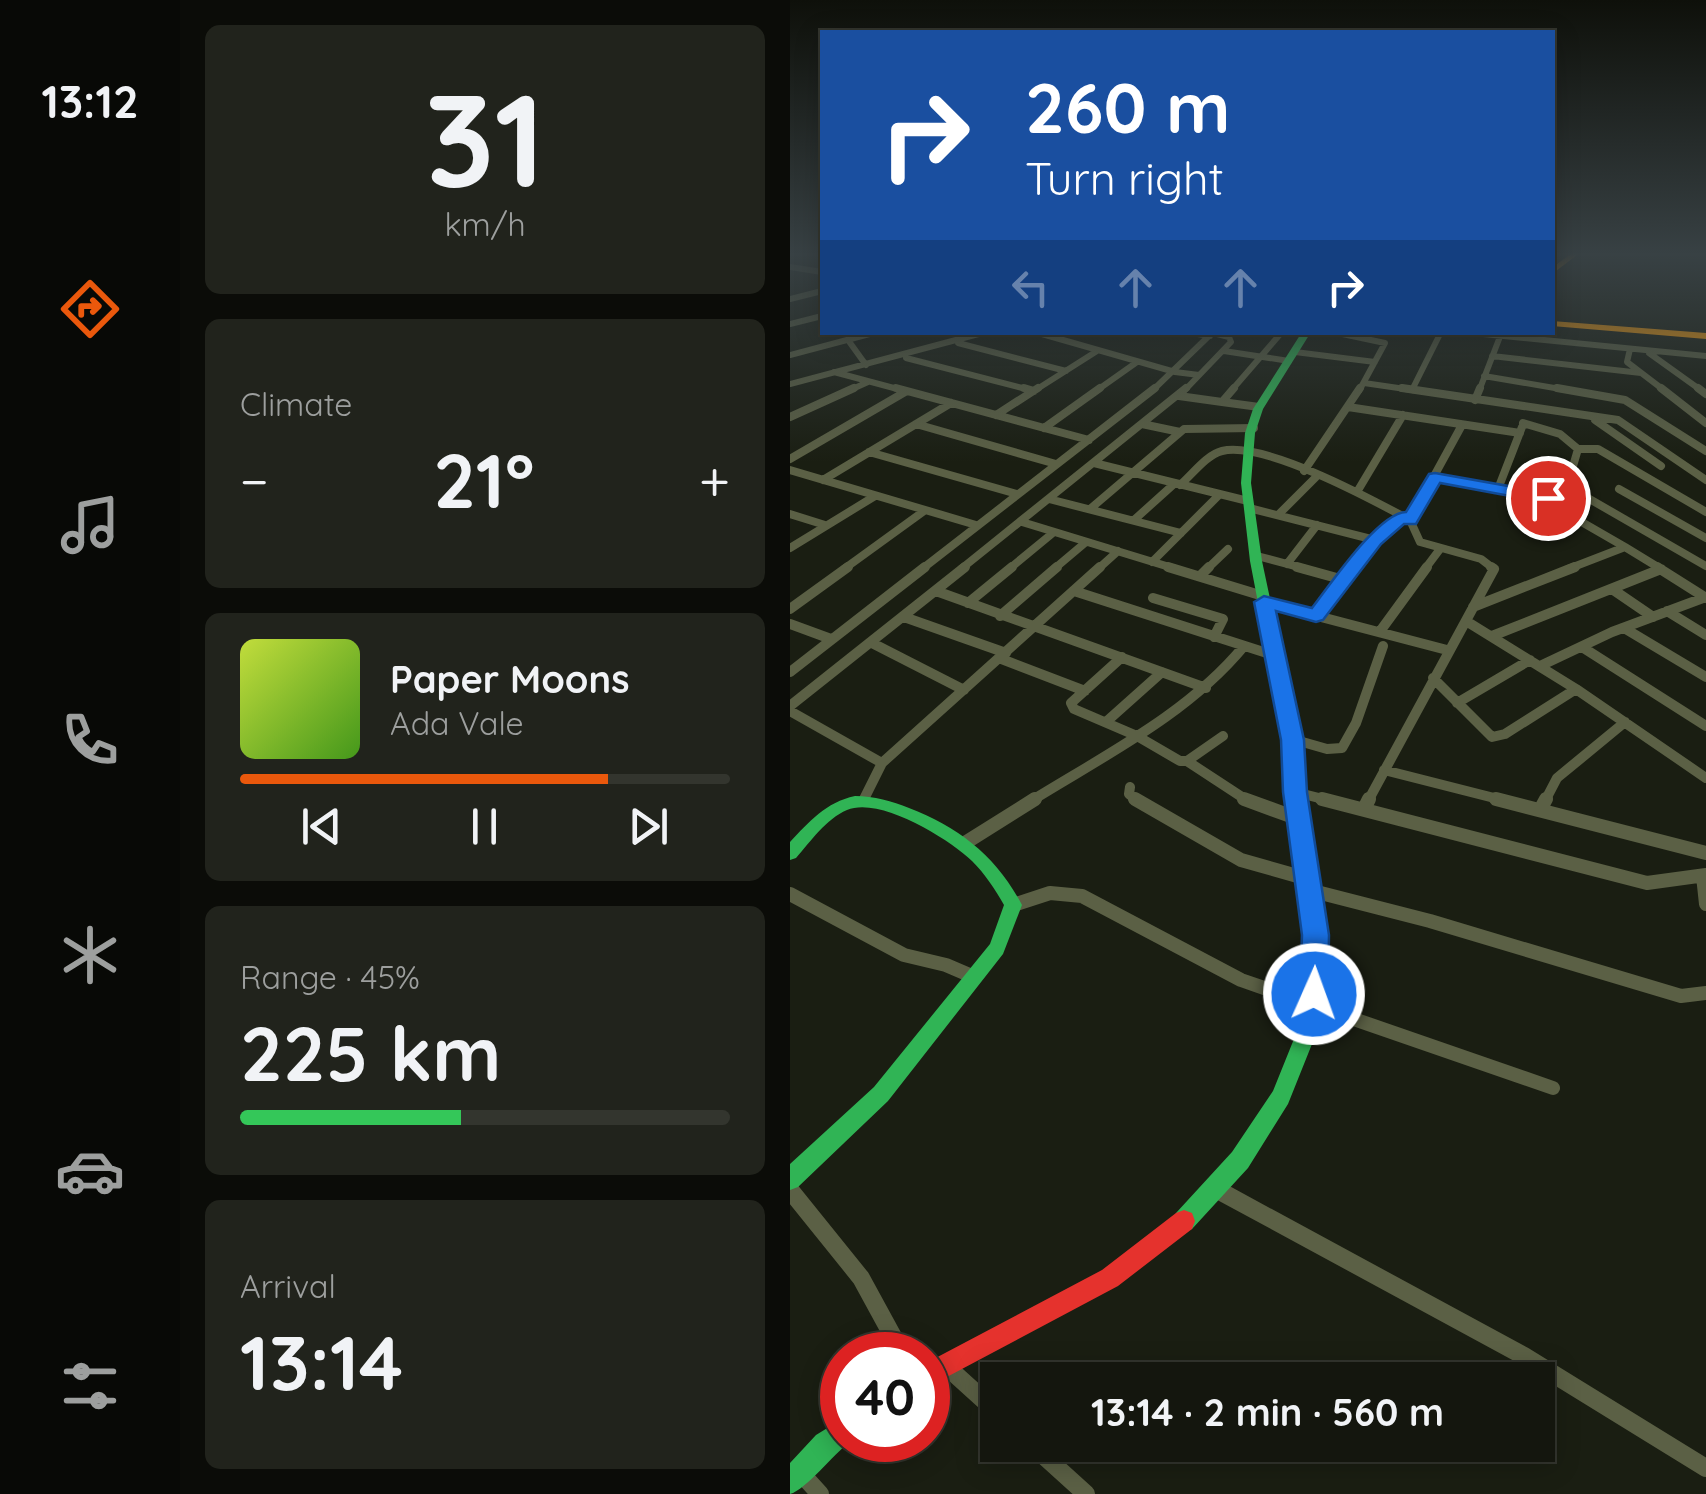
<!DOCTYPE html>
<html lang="en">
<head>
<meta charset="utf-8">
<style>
	body { margin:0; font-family:Quicksand,sans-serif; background:#21231c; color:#f1f3f6; height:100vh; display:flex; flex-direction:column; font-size:38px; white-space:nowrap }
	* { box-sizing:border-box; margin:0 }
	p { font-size:32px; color:#9d9f9e }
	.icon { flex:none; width:55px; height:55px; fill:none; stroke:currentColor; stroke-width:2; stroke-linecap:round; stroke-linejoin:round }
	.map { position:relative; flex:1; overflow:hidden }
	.details { display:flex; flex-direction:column; gap:25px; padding:25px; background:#0b0c08; width:610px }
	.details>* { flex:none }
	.banner { position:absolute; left:30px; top:30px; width:735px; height:305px; border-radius:0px; box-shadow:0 5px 25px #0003,0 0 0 2px #33352e; background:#1a4fa0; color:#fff; overflow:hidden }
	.speed { position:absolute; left:30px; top:1332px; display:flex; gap:20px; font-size:50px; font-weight:700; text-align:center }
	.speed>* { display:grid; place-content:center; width:130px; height:130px; border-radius:50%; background:#14160e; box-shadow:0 5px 25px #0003,0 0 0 2px #33352e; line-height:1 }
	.speed .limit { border:15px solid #d22; background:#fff; color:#111 }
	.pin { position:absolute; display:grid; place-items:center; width:85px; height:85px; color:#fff; margin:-42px; border:5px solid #fff; border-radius:50%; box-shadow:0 2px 10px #0007 }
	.me { position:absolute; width:110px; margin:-55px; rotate:2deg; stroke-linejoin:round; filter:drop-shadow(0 0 8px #0008) }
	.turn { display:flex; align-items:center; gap:35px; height:210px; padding:0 40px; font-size:45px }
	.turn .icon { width:130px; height:130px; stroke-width:2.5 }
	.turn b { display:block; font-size:70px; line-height:85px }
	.lanes { display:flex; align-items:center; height:95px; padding:0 40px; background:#0003; justify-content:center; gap:50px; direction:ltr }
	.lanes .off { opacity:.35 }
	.big { font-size:75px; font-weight:700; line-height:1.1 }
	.details .widget { flex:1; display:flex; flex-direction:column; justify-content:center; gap:15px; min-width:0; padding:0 35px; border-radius:15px; background:#21231c }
	.details .dial { align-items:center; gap:0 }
	.dial b { font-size:130px; line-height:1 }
	.song { display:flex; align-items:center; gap:30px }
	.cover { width:120px; height:120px; border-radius:15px; background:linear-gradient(135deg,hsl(70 70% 55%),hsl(100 70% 35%)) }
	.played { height:10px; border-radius:5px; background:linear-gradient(90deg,#ea580c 75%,#33352e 75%) }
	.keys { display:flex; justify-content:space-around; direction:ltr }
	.heat { display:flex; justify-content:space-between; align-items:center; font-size:55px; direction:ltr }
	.charge { height:15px; border-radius:8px; background:linear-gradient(90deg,#34c759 45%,#33352e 0) }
	.trip { position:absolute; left:190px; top:1362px; width:575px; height:100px; border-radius:0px; background:#14160e; box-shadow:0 5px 25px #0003,0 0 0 2px #33352e; font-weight:700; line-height:100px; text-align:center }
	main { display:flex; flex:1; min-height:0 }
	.menu { display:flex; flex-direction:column; width:180px; justify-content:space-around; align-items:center; background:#080906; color:#9d9f9e }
	.menu .icon { width:70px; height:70px }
	.menu .active { color:#ea580c }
	.menu b { font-size:45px; color:#f1f3f6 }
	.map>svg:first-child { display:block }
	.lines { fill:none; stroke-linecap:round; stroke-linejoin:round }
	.street-far4 { stroke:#5b6045; stroke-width:6 }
	.street-far3 { stroke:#5b6045; stroke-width:8 }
	.street-far2 { stroke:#5b6045; stroke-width:10 }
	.street-far1 { stroke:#5b6045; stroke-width:14 }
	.street { stroke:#5b6045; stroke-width:18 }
	.fast { fill:#30b455; fill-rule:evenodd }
	.slow { fill:#ff9f0a; fill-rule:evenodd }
	.jam { fill:#e5322d; fill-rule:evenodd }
	.route { fill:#1a73e8; stroke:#114b97; stroke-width:2.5 }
</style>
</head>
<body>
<main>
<nav class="menu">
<b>13:12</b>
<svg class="icon active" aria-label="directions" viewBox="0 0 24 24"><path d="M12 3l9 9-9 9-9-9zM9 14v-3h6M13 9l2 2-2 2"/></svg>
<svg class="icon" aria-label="music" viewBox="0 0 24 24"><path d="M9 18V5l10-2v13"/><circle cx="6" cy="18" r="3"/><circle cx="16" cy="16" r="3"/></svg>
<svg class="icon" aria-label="phone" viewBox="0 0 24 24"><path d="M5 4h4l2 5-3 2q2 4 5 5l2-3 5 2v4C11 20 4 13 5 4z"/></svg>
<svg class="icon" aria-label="climate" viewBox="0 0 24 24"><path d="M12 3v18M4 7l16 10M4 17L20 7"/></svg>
<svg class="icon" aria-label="car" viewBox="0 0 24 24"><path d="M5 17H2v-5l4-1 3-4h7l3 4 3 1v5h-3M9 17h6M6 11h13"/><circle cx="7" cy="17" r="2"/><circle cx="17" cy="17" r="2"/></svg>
<svg class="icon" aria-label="filters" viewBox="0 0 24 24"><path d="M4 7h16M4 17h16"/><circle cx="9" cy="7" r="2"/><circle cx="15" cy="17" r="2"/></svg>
</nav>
<section class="details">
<div class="widget dial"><b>31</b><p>km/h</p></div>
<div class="widget"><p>Climate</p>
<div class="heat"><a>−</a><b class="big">21°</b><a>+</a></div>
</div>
<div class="widget">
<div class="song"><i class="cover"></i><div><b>Paper Moons</b><p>Ada Vale</p></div></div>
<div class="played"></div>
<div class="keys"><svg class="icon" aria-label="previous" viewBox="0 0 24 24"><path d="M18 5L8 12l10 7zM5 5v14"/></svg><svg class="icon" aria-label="pause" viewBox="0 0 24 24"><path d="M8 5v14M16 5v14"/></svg><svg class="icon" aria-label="next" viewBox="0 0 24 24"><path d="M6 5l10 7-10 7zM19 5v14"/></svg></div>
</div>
<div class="widget"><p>Range · 45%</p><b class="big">225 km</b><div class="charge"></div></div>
<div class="widget"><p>Arrival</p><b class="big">13:14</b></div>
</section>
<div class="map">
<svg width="916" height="1494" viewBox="0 0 916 1494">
	<rect width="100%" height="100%" fill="#1a1e12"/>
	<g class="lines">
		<path class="street-far4" d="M0,267l32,5
			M0,299l32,-8
			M0,324l32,-8
			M245,332l140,40 24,3
			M395,332l25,4
			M543,332l52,11 -26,48
			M673,332l243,24
			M58,340l18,25
			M168,343l108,28
			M840,349l-3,13 38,29
			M434,351l65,10
			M505,352l80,10
			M859,353l53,38
			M0,355l87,-23
			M702,356l149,17
			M116,358l128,33
			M44,372l71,19
			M694,376l88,15
			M574,383l55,8
			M0,384l196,-52
			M622,390l29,-58
			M58,391l20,-9
			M244,391l63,-40
			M306,391l41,-29
			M362,391l61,-59
			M394,391l47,-49 -2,-5 -16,-4
			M441,391l51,-59
			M689,391l22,-57"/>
		<path class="street-far3" d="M106,388l193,52
			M234,388l10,3
			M612,388l216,32 88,60
			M767,388l68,12 81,51
			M871,388l45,35
			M908,388l8,6
			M389,396l43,6 12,-14
			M685,400l5,-12
			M432,402l37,5
			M558,407l172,26
			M206,415l42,-27
			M0,417l64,-29
			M805,420l66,46
			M126,424l140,40
			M352,424l38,8
			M672,425l-52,95 10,22 61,17 13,10
			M254,428l56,-40
			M788,449h20l108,63
			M79,452l148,42
			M0,459l115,-67
			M304,463l154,38
			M0,470l186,55
			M514,471l56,-83
			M645,478l113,20 16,-1 14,-48 -18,-15 -37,-11
			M33,480l128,-77
			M390,485c12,-10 26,-30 42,-34 42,-10 149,48 188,69
			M708,489l24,-62
			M829,489l87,49
			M567,492l46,-77
			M775,495l21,2 120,69
			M769,498l14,19 52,30
			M259,499l132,34
			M459,508l126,32
			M300,509l94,-80 70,-1
			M0,514l35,11
			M488,515l39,-39
			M344,520l40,-36
			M232,522l154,47
			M0,548l85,-52
			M467,556l49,13
			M362,562l67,-67
			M497,564l30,-39
			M54,569l80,-58
			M132,569l233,-181
			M171,569l225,-181
			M219,569l45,-37
			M264,569l32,-27
			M308,569l20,-18
			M417,569l21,-20
			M562,569l23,-29 28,-24
			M635,569l15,-20
			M778,569l57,-22 36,22"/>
		<path class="street-far2" d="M378,567l95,29
			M507,567l47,13
			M867,567l49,31
			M410,576l9,-9
			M822,589l41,28
			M146,591l270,97
			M284,591l199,64
			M363,598l70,21 -9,18
			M474,602l183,48
			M178,603l44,-36
			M683,607l102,-40
			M0,609l58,-42
			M877,611l39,24
			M210,616l57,-49
			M526,616l38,-49
			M114,617l102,36
			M676,621l110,68 130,89
			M0,624l41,15
			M834,628l82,49
			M591,630l46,-63
			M702,636l169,-67
			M82,643l92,47
			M792,647l124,79
			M332,657l-51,46 3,6 63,27 43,25h7l36,-25
			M209,658l86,33
			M750,666l72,-34 94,-35
			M0,672l135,-105
			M643,678l59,59 13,-3 71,-45
			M667,703l73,-43
			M0,706l175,-139
			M0,711l92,52 -19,38
			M316,722l56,-50
			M502,739l35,10 15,-1 14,-25 27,-77
			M397,761l61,40
			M92,763l218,-196
			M594,770l122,31
			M340,787l-1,7 9,7
			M505,792l36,9
			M241,801c74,-46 157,-87 213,-155
			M578,801l126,-232 -3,-2
			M755,801l12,-23 68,-56"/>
		<path class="street-far1" d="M345,799l106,61 67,19
			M454,799l55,20
			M532,799l325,84 59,-8
			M706,799l210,54
			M574,809l5,-10
			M750,810l6,-11
			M175,843l70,-44
			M913,876l3,28
			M519,890l121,31 251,75 25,-3
			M0,894l114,61 42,10 28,12
			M223,905l37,-12 32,3 159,84 312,108"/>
		<path class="street" d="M426,1189l308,167 182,112
			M0,1190l71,88 42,77
			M155,1365l53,48
			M242,1445l54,49
			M10,1472l20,22"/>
		<path class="fast" d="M512,332h9l-48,77 -8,24 -4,50 11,78 40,188 21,184v60l-5,36 -30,75 -40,64 -56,61 -8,3 -8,-3 -3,-8 3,-8 56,-61 41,-61 25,-62 7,-36v-60l-19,-184 -36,-188 -9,-78 4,-50 8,-24z
			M65,796c19,0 37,5 54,12 50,19 88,49 113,97l-19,49 -115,147 -90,86 -8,3v-26l84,-77 116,-143 14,-39c-9,-16 -19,-31 -32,-44 -23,-22 -92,-65 -125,-51 -21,9 -36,31 -51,48l-6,2v-18c19,-20 36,-40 65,-46z
			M52,1419v21l9,1c-18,13 -45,49 -61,53v-31l26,-28z"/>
		<path class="slow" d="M783,252h8l-29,22v-6z
			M762,321l154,12v6l-154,-13z"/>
		<path class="jam" d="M394,1210l8,3 3,8 -3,8 -74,57 -190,101v-25l174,-92 74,-57z"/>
	</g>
	<linearGradient id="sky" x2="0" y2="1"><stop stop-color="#0e100a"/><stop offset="0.55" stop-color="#384144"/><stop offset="1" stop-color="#384144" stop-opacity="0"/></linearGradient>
	<rect width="916" height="462" fill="url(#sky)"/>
	<path class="route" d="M645,473l113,20 9,5 -9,5 -108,-20 -24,41h-12l-23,20 -58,76 -7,2 -40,-11 28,129 3,52 22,143 -1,59 -4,9 -10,4 -10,-4 -4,-9 2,-59 -19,-143 -2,-52 -27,-138 10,-6 48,12c18,-23 66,-95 94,-96l23,-38z"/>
</svg>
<div class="speed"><div class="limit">40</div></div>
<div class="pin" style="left:758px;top:498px;background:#d93025"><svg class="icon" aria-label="arrive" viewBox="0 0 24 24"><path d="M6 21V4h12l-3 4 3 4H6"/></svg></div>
<svg class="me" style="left:524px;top:994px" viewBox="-20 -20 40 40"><circle r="17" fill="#1a73e8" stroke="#fff" stroke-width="3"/><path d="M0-11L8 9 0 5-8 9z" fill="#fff"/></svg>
<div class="trip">13:14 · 2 min · 560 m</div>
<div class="banner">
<div class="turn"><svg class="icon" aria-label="right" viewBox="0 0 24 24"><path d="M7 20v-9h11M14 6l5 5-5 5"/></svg><div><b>260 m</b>Turn right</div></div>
<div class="lanes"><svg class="icon off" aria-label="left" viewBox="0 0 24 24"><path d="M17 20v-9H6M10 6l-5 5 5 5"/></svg><svg class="icon off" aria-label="ahead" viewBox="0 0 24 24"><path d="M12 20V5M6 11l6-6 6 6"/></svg><svg class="icon off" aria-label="ahead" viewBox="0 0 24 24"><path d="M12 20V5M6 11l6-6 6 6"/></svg><svg class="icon" aria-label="right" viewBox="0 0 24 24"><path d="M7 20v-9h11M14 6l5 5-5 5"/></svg></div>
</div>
</div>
</main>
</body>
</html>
